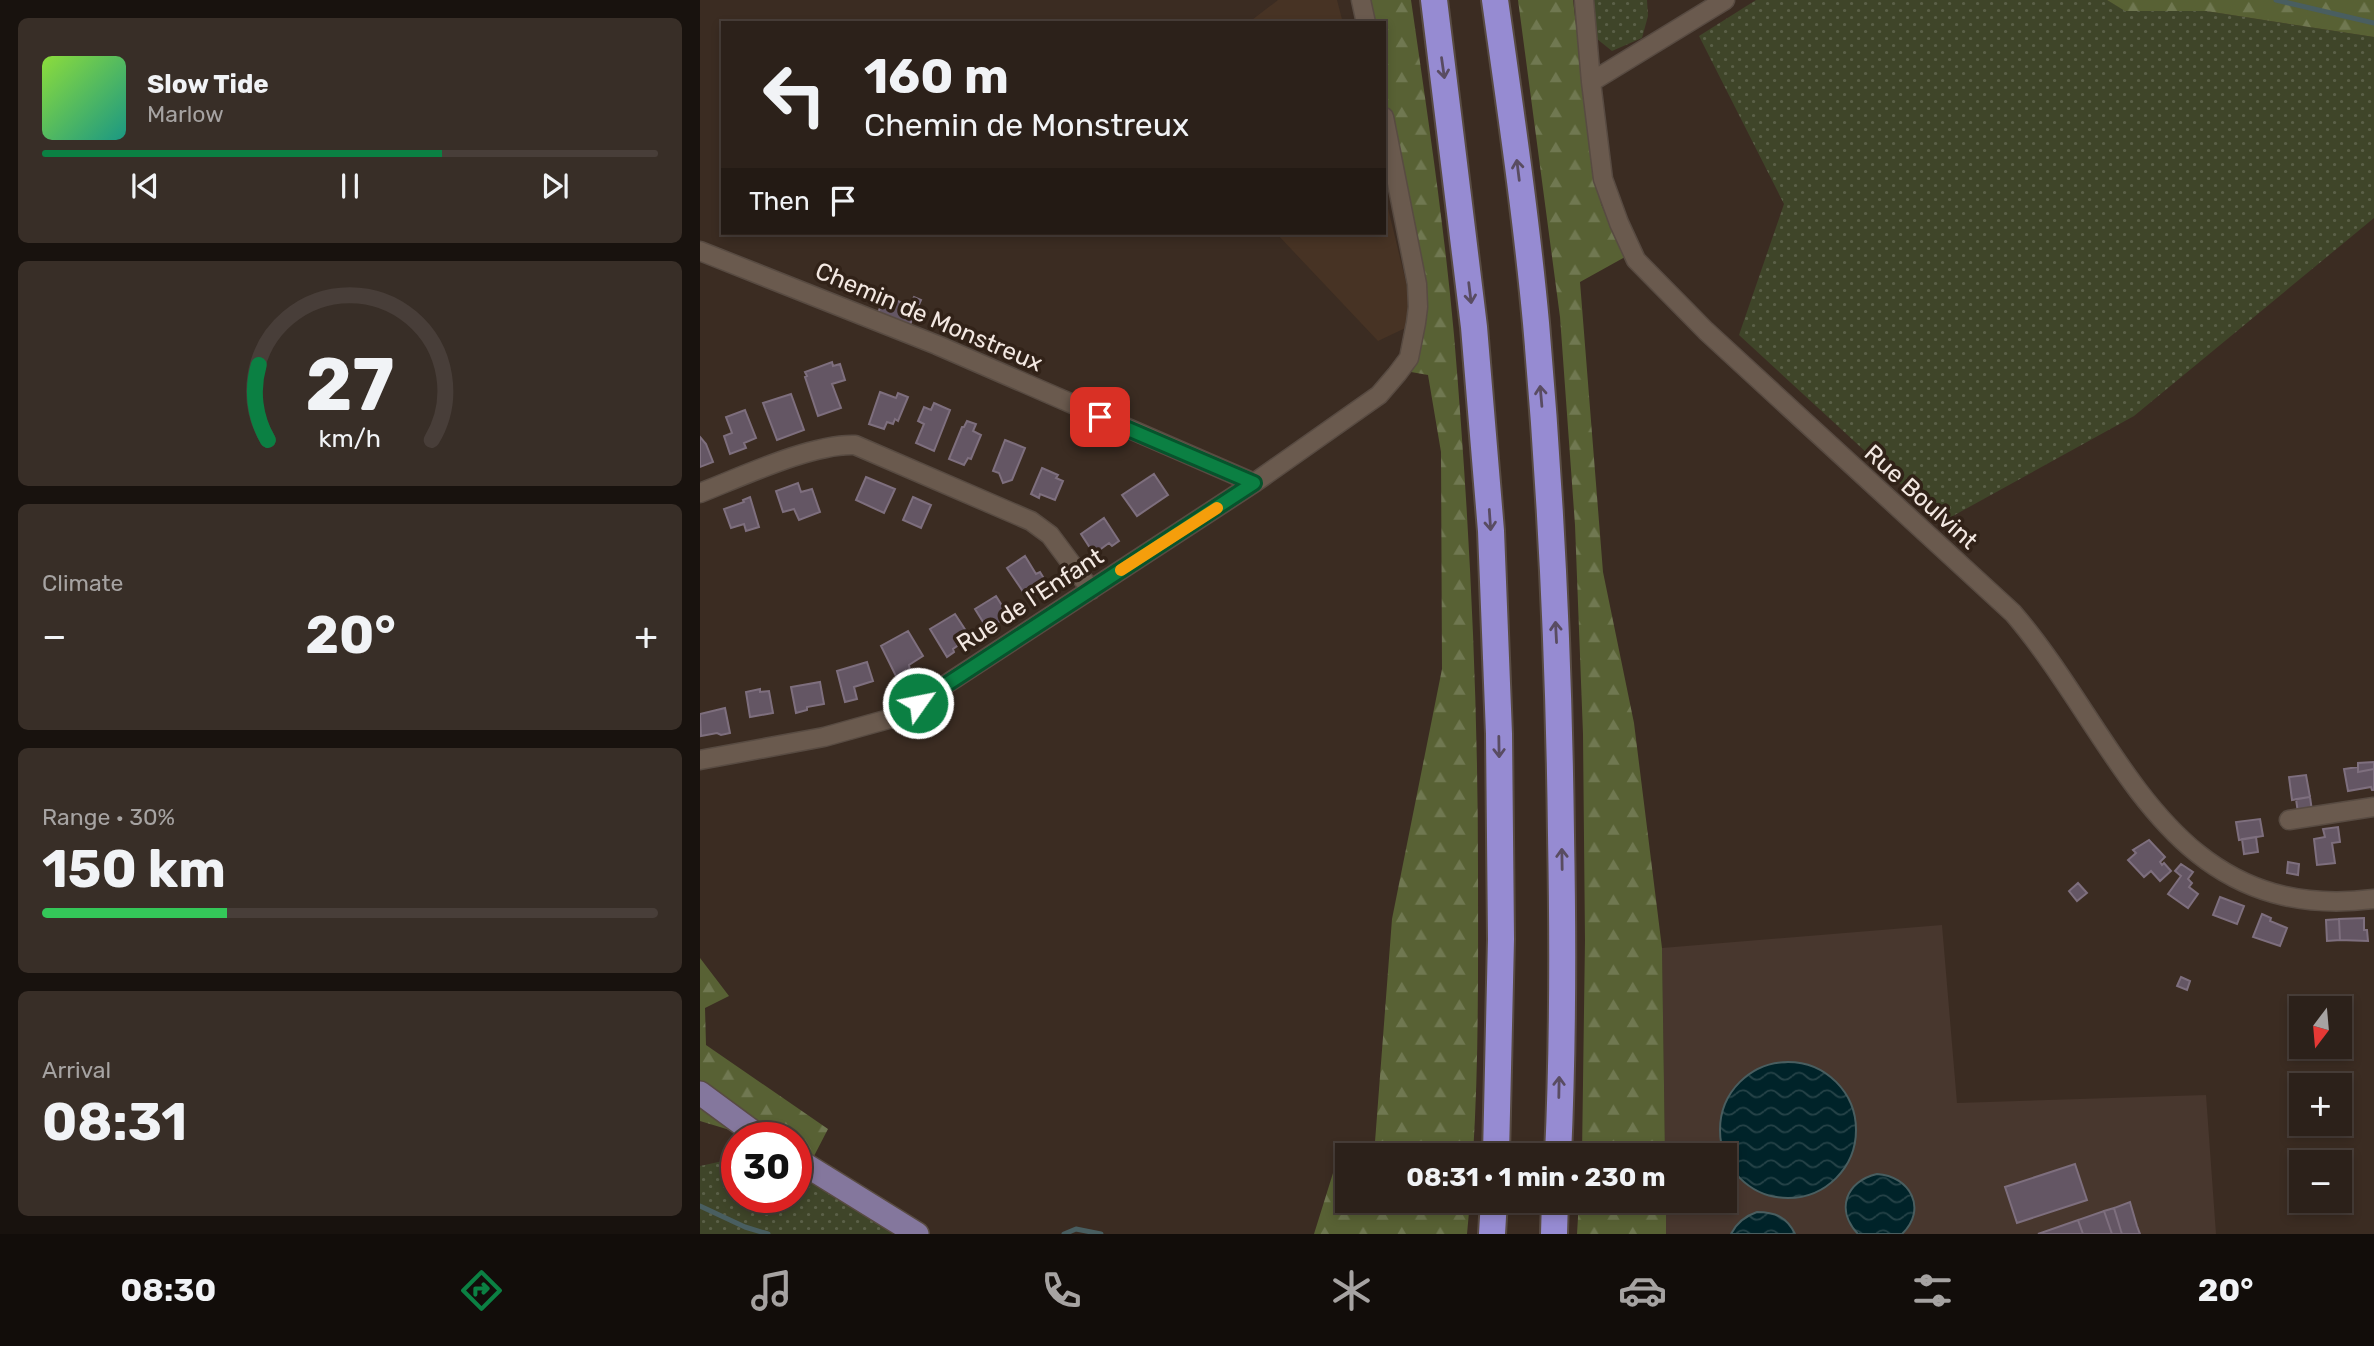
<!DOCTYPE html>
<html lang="en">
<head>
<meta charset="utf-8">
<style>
	body { margin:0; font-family:Rubik,sans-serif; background:#382e27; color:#f1f3f6; height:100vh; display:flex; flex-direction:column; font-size:26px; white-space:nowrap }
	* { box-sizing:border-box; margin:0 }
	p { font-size:23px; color:#a6a3a2 }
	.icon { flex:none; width:38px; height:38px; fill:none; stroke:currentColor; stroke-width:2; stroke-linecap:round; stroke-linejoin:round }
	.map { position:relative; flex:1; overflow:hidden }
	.panel { display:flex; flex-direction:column; gap:18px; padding:18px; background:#18120e; width:700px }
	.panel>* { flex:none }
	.hud { position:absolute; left:21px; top:21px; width:665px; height:214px; border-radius:0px; box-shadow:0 4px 10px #0003,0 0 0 2px #483e39; background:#2c211a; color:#f1f3f6; overflow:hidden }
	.needle { width:46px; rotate:196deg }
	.fabs { position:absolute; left:1589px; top:996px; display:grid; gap:14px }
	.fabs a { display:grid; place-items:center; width:63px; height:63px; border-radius:0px; background:#2c211a; box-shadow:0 4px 10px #0003,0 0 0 2px #483e39; font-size:35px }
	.speed { position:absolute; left:21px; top:1122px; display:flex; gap:14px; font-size:35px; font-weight:700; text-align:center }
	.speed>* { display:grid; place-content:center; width:91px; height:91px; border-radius:50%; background:#2c211a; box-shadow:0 4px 10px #0003,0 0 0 2px #483e39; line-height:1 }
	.speed .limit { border:10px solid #d22; background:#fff; color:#111 }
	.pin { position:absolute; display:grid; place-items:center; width:60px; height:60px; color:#fff; margin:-30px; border-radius:14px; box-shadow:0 4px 10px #0006 }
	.me { position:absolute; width:77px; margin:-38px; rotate:57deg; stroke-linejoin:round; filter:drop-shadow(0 0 5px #0008) }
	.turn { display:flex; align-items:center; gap:24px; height:147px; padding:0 28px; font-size:32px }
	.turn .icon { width:91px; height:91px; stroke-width:2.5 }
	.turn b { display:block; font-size:49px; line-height:60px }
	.then { display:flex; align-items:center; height:66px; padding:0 28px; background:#0003; gap:14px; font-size:26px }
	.big { font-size:52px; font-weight:700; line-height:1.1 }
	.panel .widget { flex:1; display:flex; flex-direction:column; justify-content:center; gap:10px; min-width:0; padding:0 24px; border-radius:10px; background:#382e27 }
	.panel .dial { align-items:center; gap:0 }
	.dial svg { height:182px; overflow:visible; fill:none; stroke:#483e39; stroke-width:7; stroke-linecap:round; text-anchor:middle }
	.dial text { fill:#f1f3f6; stroke:none }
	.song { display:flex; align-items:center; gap:21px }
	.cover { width:84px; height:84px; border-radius:10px; background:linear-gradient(135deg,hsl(90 70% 55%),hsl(170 70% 35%)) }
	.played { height:7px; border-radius:4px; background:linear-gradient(90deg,#0b8043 65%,#483e39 65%) }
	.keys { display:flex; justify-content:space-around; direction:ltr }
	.heat { display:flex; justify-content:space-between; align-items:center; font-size:38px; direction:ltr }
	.charge { height:10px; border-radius:5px; background:linear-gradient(90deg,#34c759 30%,#483e39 0) }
	.trip { position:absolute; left:635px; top:1143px; width:402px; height:70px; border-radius:0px; background:#2c211a; box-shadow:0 4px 10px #0003,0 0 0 2px #483e39; font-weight:700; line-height:70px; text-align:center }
	.menu { display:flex; height:112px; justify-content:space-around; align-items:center; background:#120d0a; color:#a6a3a2 }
	.menu .icon { width:49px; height:49px }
	.menu .selected { color:#0b8043 }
	.menu b { font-size:32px; color:#f1f3f6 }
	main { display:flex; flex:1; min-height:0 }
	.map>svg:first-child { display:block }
	.built { fill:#473324 }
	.industrial { fill:#48372e }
	.grass { fill:url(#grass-dots) }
	.forest { fill:url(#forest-firs) }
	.water { fill:url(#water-waves); stroke:#495e60; stroke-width:2 }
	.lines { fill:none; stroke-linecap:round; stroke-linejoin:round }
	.stream { stroke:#495e60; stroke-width:5 }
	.building { fill:#645664; stroke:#7e6f7e; stroke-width:2 }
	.minor-casing { stroke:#584b42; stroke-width:21 }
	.major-casing { stroke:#584b42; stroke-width:26 }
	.highway-casing { stroke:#584b42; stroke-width:30 }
	.minor { stroke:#6a5a4e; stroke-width:18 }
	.major { stroke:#84779d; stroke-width:23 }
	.highway { stroke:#968bd2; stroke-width:26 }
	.oneway { stroke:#594c62 }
	.route-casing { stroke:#07532c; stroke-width:18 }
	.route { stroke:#0b8043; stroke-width:12 }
	.slow { stroke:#f59e0b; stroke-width:12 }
	.labels { text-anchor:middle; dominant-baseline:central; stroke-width:7; stroke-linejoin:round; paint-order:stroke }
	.street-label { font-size:24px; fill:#f3e8e2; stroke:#312218 }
</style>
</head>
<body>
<main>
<section class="panel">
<div class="widget">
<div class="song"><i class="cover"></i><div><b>Slow Tide</b><p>Marlow</p></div></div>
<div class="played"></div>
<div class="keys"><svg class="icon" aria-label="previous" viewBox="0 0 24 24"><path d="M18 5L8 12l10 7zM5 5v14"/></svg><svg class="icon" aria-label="pause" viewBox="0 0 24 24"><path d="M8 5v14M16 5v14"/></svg><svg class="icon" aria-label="next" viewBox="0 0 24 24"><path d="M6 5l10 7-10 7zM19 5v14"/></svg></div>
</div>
<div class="widget dial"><svg viewBox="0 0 100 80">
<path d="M14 69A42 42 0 1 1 86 69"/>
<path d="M14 69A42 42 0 0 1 10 36" stroke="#0b8043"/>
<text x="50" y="56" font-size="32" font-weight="700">27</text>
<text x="50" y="72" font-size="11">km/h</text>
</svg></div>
<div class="widget"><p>Climate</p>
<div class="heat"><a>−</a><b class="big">20°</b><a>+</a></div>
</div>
<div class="widget"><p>Range · 30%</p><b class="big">150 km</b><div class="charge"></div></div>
<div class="widget"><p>Arrival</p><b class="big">08:31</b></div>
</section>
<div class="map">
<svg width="1674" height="1234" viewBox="0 0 1674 1234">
	<defs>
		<pattern id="grass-dots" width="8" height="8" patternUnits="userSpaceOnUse" patternTransform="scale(1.75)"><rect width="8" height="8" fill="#3f4529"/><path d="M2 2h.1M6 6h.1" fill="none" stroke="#5b6048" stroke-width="1.8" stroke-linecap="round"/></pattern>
		<pattern id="forest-firs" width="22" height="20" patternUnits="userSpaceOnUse" patternTransform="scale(1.75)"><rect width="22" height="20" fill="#586134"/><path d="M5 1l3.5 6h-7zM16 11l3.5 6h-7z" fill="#707851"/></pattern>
		<pattern id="water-waves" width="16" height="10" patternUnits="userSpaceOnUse" patternTransform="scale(1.75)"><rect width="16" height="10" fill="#002329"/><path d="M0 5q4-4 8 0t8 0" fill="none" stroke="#264348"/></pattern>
	</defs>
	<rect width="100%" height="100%" fill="#3b2c22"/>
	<path class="built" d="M578,0h59l6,23h-95z
		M684,192l32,131 -38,18 -102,-108h108z"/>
	<path class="industrial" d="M1242,925l15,178 249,-8 10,139h-550v-33l60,-1v-45h-61l-3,-207z"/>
	<path class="grass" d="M894,0h53l1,16 -6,22 -30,13 -15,-12z
		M1056,0h351l19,11h80l168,26v181l-240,198 -192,106 -203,-187 45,-131 -85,-168z
		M37,1153v44h59v-26l121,63h-217v-68l23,-5z"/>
	<path class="forest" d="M666,0h45c16,111 33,223 43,335 15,178 24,356 24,535 0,95 1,190 -5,285h-99l18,-236 50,-250 -1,-217 -13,-77 -17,-3 15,-56 -5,-42 -37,-183v-68h-13z
		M818,0h55l13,109 15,95 24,53 -45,25 23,290 31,151 28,225 3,207h-83l3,-215 -2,-206 -8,-209 -15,-208z
		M1407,0h267v37l-168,-26h-81z
		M0,958l29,38 -24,12 1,37 122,84 -14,27 -18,-6v-12l-43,-1 -53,-16z
		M638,1157l9,5 1,38 122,1 -3,33h-153z
		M879,1201h87v33h-89z"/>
	<path class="water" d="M1020 1130a68 68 0 1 1 136 0a68 68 0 1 1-136 0Z
		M1177,1174c33,2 51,35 25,60h-44c-23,-24 -12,-53 19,-60z
		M1057,1212c18,0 30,5 38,22h-64c6,-12 14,-18 26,-22z"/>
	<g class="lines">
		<path class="stream" d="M1576,0l98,23
			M0,1206l45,21 23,7
			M364,1234l12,-5 25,5"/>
	</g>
	<path class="building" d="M185,296l25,10 4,-9 7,3 -13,29 -31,-14z
		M132,362l1,4 7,-2 5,16 -13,4 9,24 -23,8 -13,-39 2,-1 -2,-4z
		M180,392l16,6 2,-5 10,4 -10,24 -3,-2 -2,5 -6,-2 -3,7 -15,-5z
		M91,394l13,36 -27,10 -14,-37z
		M234,403l16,7 -16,41 -18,-8 8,-19 -6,-3 6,-14 7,3z
		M45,410l11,28 -12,5 2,5 -16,6 -6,-18 8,-3 -6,-16z
		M267,421l9,3 -3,7 8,4 -10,24 -3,-1 -4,7 -15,-6 13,-32h2z
		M0,437l6,7 7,18 -13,5z
		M305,440l20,8 -13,32 -9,3 -4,-10 -6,-2z
		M342,468l16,7 -2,3 7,3 -8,19 -15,-6 -1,4 -8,-4z
		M454,474l14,21 -31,21 -15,-21z
		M166,477l29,12 -11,24 -28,-13z
		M98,483l3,9 11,-3 8,23 -21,8 -5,-11 -11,3 -7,-21z
		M50,497l9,30 -13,4 -2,-7 -13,4 -7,-19 20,-7 -1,-2z
		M213,497l18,8 -10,23 -18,-8z
		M404,518l15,23 -7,5 -3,-3 -15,11 -13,-20z
		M325,556l11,18 4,-2 8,13 -20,14 -21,-31z
		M296,596l12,19 -20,15 -13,-21z
		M255,614l15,23 -17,12 1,3 -7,5 -17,-28z
		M208,631l15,25 -14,9 1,5 -13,8 -16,-32z
		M167,662l6,19 -19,6 3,12 -12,3 -8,-31z
		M120,682l4,22 -17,3v3l-11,3 -5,-26z
		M60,689v3l9,-1 4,22 -23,4 -4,-25z
		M25,708l5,25 -9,2 -4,-2 -16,3 -1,-22z
		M1674,762v7l-16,3v-9z
		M1658,767v5l16,-3v21h-2l-1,-3 -23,4 -4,-22z
		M1606,775l4,22 -18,3 -3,-23z
		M1610,797l2,14 -14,2 -2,-14z
		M1560,819l3,17 -24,4 -3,-18z
		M1638,827l2,15 -8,1 3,20 -18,2 -3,-26 11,-2 -2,-8z
		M1556,837l2,15 -14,2 -2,-15z
		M1449,840l16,17 -5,5 2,3 2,-2 7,8 -11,10 -9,-10 -7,6 -16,-17 8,-7 -3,-3z
		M1588,862l11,2 -1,11 -11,-2z
		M1481,864l12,8 -5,7 4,4 -3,4 9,7 -10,14 -20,-14 13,-18 -6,-5z
		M1378,883l9,10 -10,8 -8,-10z
		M1520,897l24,9 -7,18 -24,-9z
		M1562,914l9,4 -1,3 17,7 -7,18 -27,-9z
		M1664,918v12h3l1,11 -28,-1 -1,-21z
		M1639,919l1,21 -13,1 -1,-21z
		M1481,977l9,4 -3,9 -10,-4z
		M1375,1164l12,36 -70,23 -12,-36z
		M1430,1202l7,24 3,8h-18l-1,-3 -7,-23z
		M1414,1208l7,23 1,3h-10l-8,-23z
		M1404,1211l8,23h-29l-5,-14z
		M1378,1220l5,14h-45z"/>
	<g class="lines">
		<g class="minor-casing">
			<path id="minor" d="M661,0l5,23
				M884,0l7,82 12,97 16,44 17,37 70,71 307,282c108,126 154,312 361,286
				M891,82l134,-82
				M0,251l237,94 317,138
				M0,493c41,-16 113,-50 155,-48l176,76 19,14 41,55
				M0,760l124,-23 72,-20 358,-234 125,-88 18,-21 12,-16 7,-35 2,-16 -1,-23 -33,-167
				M1589,820l85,-13"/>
		</g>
		<g class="major-casing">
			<path id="major" d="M0,1093l61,45
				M96,1159l121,75"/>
		</g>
		<g class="highway-casing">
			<path id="highway" d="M734,0l40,327 17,204 8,203 2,205 -5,216
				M795,0c15,107 31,215 41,323 15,170 23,341 25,512 2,106 2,214 -3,320
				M792,1234l2,-34
				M854,1234l1,-34"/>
		</g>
		<use href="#minor" class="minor"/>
		<use href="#major" class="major"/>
		<use href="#highway" class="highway"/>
	</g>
	<defs><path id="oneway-shaft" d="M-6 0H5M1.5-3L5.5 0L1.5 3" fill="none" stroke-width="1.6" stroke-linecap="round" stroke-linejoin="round" transform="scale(1.75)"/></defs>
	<g class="oneway">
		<use href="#oneway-shaft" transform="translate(743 68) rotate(82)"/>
		<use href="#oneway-shaft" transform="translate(818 170) rotate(-97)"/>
		<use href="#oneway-shaft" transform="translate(770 293) rotate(83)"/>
		<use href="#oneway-shaft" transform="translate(841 396) rotate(-95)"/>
		<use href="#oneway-shaft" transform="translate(790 520) rotate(86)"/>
		<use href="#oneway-shaft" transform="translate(856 632) rotate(-93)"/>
		<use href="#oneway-shaft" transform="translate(799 747) rotate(89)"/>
		<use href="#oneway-shaft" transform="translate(862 859) rotate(-91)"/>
		<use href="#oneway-shaft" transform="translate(859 1087) rotate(-89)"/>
	</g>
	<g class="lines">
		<g class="route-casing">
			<path id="route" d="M218,703l336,-220 -154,-66"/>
		</g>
		<use href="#route" class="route"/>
		<path class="slow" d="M421,570l96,-62"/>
	</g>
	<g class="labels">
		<g class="street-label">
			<text transform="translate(229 317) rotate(23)">Chemin de Monstreux</text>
			<text transform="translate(1221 497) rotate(42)">Rue Boulvint</text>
			<text transform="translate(330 600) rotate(-33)">Rue de l'Enfant</text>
		</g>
	</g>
</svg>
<div class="fabs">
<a><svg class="needle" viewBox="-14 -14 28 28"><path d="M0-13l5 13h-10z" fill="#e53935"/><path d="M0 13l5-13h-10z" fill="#a6a3a2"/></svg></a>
<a>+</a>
<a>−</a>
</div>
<div class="speed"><div class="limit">30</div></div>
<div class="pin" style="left:400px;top:417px;background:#d93025"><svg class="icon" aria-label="arrive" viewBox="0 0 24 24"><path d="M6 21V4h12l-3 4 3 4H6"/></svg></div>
<svg class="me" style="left:218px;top:703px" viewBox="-20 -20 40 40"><circle r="17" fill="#0b8043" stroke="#fff" stroke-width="3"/><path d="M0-11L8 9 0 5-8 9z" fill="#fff"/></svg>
<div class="trip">08:31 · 1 min · 230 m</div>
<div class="hud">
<div class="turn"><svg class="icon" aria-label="left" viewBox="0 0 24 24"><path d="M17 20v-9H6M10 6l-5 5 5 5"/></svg><div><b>160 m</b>Chemin de Monstreux</div></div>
<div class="then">Then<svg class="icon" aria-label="arrive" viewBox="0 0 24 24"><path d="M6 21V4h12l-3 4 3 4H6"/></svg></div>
</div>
</div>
</main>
<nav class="menu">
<b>08:30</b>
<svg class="icon selected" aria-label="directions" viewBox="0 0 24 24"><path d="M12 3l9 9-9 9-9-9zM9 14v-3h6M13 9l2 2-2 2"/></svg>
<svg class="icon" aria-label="music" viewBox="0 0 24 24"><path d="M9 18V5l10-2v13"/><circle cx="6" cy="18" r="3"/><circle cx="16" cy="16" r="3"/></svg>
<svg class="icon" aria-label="phone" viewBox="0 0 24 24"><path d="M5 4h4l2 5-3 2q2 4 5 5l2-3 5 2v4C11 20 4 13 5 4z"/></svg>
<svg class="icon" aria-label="climate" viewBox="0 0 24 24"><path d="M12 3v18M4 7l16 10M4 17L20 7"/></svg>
<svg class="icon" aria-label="car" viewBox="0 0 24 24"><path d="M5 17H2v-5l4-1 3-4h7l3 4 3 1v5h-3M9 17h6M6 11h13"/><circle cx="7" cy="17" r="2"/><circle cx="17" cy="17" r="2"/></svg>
<svg class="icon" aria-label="filters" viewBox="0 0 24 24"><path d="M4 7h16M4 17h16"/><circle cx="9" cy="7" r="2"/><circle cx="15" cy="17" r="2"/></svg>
<b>20°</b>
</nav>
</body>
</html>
